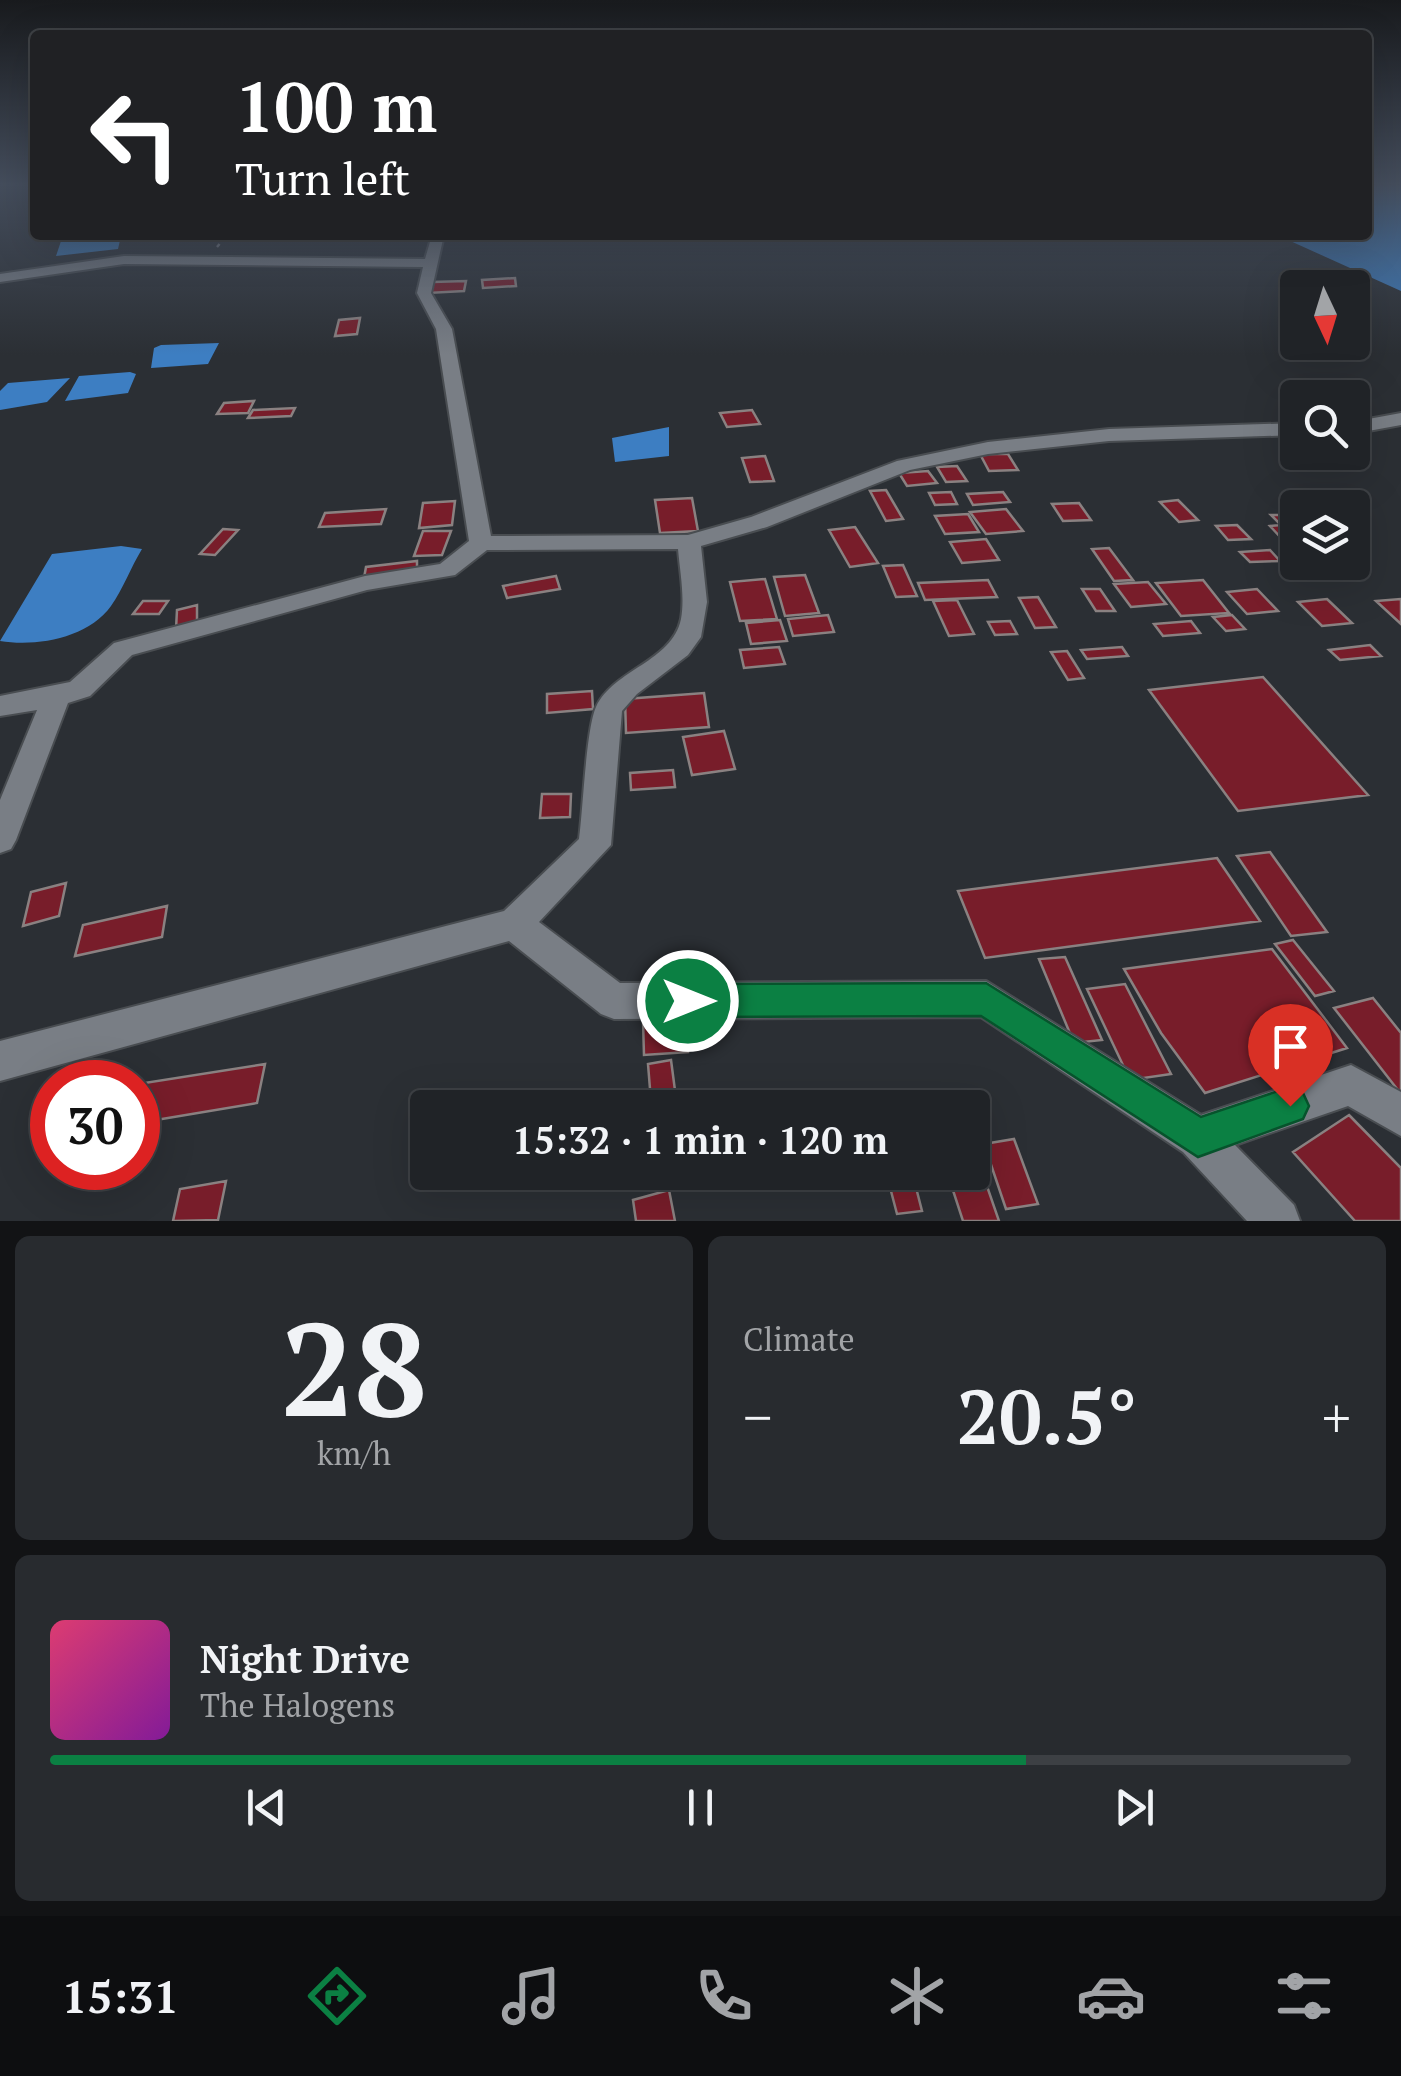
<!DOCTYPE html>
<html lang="en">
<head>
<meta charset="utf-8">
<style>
	body { margin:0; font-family:"PT Serif",serif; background:#282b2f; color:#f1f3f6; height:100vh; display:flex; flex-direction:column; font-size:38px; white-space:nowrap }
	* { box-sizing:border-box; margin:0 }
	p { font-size:32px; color:#a2a4a7 }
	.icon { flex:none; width:55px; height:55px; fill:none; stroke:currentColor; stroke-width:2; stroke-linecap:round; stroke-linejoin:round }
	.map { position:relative; height:1221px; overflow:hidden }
	.side { display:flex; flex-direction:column; gap:15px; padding:15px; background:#121315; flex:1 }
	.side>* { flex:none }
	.hud { position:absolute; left:30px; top:30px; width:1342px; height:210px; border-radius:10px; box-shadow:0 10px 40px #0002,0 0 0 2px #3d4044; background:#202124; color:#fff; overflow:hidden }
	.needle { width:65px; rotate:176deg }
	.controls { position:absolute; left:1280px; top:270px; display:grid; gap:20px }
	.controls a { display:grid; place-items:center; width:90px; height:90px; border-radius:10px; background:#202327; box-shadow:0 10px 40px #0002,0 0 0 2px #3d4044; font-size:50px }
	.speed { position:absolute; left:30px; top:1060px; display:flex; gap:20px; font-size:50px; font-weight:700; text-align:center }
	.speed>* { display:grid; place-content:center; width:130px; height:130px; border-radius:50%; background:#202327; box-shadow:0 10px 40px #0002,0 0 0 2px #3d4044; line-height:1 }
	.speed .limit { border:15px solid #d22; background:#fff; color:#111 }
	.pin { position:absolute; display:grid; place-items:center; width:85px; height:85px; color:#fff; margin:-102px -42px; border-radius:50% 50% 50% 0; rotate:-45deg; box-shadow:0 0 10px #0007 }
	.pin .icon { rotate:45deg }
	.me { position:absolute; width:110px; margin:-55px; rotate:90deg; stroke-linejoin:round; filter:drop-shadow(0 0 8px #0008) }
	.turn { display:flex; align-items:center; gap:35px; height:210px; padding:0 40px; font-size:45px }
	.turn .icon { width:130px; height:130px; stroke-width:2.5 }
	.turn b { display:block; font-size:70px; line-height:85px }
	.big { font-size:75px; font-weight:700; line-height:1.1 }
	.side .tile { flex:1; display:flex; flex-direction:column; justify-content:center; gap:15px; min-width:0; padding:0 35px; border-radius:15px; background:#282b2f }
	.side .dial { align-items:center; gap:0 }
	.dial b { font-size:130px; line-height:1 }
	.song { display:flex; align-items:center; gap:30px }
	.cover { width:120px; height:120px; border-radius:15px; background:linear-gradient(135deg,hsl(340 70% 55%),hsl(290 70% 35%)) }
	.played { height:10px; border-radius:5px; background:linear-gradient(90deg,#0b8043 75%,#3d4044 75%) }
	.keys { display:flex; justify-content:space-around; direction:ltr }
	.heat { display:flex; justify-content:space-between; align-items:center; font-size:55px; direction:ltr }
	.side .tiles { flex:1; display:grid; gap:15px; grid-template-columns:1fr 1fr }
	.tile:last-child { grid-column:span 2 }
	.trip { position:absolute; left:410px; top:1090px; width:580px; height:100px; border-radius:10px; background:#202327; box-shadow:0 10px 40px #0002,0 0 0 2px #3d4044; font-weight:700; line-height:100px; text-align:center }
	.tab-bar { display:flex; height:160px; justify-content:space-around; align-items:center; background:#0d0e10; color:#a2a4a7 }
	.tab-bar .icon { width:70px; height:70px }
	.tab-bar .current { color:#0b8043 }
	.tab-bar b { font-size:45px; color:#f1f3f6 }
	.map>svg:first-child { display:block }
	.water { fill:#3d7ec2 }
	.building { fill:#781d2a; stroke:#8a8181; stroke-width:2.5 }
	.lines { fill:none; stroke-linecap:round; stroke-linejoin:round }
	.minor-casing { stroke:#494d51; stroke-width:4 }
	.path { stroke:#7c7f84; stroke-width:2.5; stroke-dasharray:4 4; stroke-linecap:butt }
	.minor { fill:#797e85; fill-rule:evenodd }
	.route { fill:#0b8043; stroke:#07532c; stroke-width:2.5 }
</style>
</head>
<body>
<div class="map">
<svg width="1401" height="1221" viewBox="0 0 1401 1221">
	<rect width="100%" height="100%" fill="#2b2f34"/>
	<path class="water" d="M1368,184h33v107l-124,-56h91z
		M63,235h56l2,1 -3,13 -62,7z
		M219,343l-11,21 -57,4 3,-20 7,-3z
		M130,372l6,2 -8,19 -63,8 14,-25z
		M70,378l-23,24 -47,8v-19l8,-8z
		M669,427v29l-54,6 -3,-24z
		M121,546l21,3c-11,18 -19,40 -31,57 -23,32 -74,41 -111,35l52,-87z"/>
	<path class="building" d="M515,278l1,8 -33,2 -1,-8z
		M466,281l-2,10 -36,2 4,-11z
		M360,318l-3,16 -22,2 4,-16z
		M254,401l-6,12 -31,1 7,-11z
		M295,408l-4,8 -43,2 5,-8z
		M752,410l8,14 -33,3 -7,-14z
		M980,454h28l10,16 -29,1z
		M765,456l9,25 -24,1 -8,-24z
		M957,466l10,15 -21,1 -9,-15z
		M928,471l9,12 -30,3 -8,-13z
		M886,490l17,29 -17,2 -16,-30z
		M951,492l6,12 -22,1 -6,-12z
		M1003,492l7,10 -37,3 -6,-11z
		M692,498l6,33 -38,2 -5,-33z
		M1178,500l20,20 -19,2 -19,-20z
		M455,501l-3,24 -33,3 4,-25z
		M1079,503l12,17 -28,1 -11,-17z
		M386,509l-5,15 -62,3 6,-14z
		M1006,509l17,22 -37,3 -16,-22z
		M968,514l11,18 -34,2 -10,-18z
		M1271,515h9l18,17v7l-15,1 -13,-14 11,-1z
		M1237,525l14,14 -23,1 -12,-14z
		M855,527l23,36 -28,4 -21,-37z
		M223,529l15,1 -23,25 -15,-1z
		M423,531h28l-9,24 -28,1z
		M986,539l13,21 -37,3 -12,-21z
		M1109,548l24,32 -19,1 -22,-32z
		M1270,550l10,11 -30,1 -10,-10z
		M417,561v10l-53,7 2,-11z
		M903,565l14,31 -21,1 -13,-31z
		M805,575l14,38 -34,3 -11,-39z
		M556,576l4,13 -53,9 -4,-12z
		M765,579l12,40 -37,2 -10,-39z
		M988,580l9,17 -72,3 -7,-17z
		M1203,580l26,33 -48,3 -25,-33z
		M1148,582l18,22 -35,3 -17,-23z
		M1082,589h18l15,22h-19z
		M1257,589l21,22 -31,3 -20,-22z
		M1038,597l18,30 -21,1 -16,-30z
		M1327,599l25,24 -30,3 -24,-24z
		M1401,599v25l-25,-23z
		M957,600l17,34 -25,2 -16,-35z
		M143,601h25l-9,13h-26z
		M197,605v19l-21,5 1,-19z
		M828,615l6,17 -41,4 -5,-17z
		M1232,615l13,14 -19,2 -13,-14z
		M780,620l7,21 -36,3 -5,-21z
		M1010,621l7,13 -22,1 -7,-13z
		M1191,621l9,12 -37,3 -9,-12z
		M1370,645l11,11 -41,4 -11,-10z
		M779,647l6,17 -41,4 -4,-18z
		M1122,647l6,9 -41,3 -6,-9z
		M1067,651l17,27 -16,2 -17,-28z
		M1263,677l105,118 -130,16 -89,-121z
		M592,691l1,18 -46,4v-19z
		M704,693l5,34 -83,6 -1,-34z
		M724,731l11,38 -43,6 -9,-38z
		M673,770l2,17 -44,3 -1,-17z
		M542,794h29l-1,23 -30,1z
		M1270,852l57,80 -36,4 -54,-80z
		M1217,858l43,63 -275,37 -27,-67z
		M66,883l-7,33 -36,10 8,-34z
		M167,906l-5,31 -87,19 8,-31z
		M1293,940l41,51 -19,5 -40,-52z
		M1272,949l75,99 -142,45 -44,-60 -37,-64z
		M1065,957l37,83 -28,3 -35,-84z
		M1125,984l46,90 -41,6 -43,-91z
		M1373,998l28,35v61l-67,-86z
		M686,1017l2,35 -44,3 -1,-35z
		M671,1060l5,38 -25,3 -3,-37z
		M265,1064l-8,39 -119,20v-39z
		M1349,1115l52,53v53h-46l-62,-69z
		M1014,1139l24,65 -32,5 -22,-65z
		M980,1166l19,55h-36l-16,-49h25v-4z
		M886,1172h26l10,39 -25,3z
		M226,1181l-8,39 -45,1 7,-32z
		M669,1190l6,31h-39l-3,-21z"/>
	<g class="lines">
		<g class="minor-casing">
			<path id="minor" d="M432,235h12l-13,58 21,36 39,207 197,-1 63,-18 146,-56 91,-19 121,-13 189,-6v12l-189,6 -121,13 -78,16 -143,57 -66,19 6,56 -6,35 -13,18 -51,39 -15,17 -11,134 -72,77 81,61 366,-2 215,134 150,-50 50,27v44l-53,-30 -113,39 59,60 6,16h-53l-64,-69 -202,-135 -367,2 -13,-5 -92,-73 -509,140v-40l504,-130 75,-72c4,-28 7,-110 17,-132 18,-38 76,-45 85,-88 4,-22 -1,-47 -3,-70l-191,1 -32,25 -88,15 -235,65 -42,41 -22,7 -52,137 -5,9 -11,4v-53l37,-90 -37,6v-20l70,-14 44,-39 251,-67 75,-12 29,-23 -33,-212 -19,-36 6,-26 -299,-3 -124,18v-8l124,-18 301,3z
				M1401,413v12l-49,9v-12z"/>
		</g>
		<path class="path" d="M217,247l10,-12"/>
		<use href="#minor" class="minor"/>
	</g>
	<linearGradient id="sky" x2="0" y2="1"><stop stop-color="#181a1d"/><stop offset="0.52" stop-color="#444d5c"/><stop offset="1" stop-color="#444d5c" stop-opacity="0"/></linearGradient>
	<rect width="1401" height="355" fill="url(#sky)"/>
	<path class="route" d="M986,983l215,134 89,-30 13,6 6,13 -6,13 -105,38 -217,-141 -293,1 -12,-5 -5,-11 5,-12 12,-5z"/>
</svg>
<div class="controls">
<a><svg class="needle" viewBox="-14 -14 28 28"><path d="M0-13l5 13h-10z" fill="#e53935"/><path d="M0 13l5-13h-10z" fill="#a2a4a7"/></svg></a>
<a><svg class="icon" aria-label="search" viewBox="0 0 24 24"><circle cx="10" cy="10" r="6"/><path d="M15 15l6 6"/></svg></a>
<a><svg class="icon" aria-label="layers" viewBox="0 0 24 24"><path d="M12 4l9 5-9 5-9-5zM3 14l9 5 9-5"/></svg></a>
</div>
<div class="speed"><div class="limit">30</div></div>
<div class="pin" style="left:1290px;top:1106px;background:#d93025"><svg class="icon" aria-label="arrive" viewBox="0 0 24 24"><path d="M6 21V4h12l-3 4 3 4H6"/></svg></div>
<svg class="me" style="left:688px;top:1001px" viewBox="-20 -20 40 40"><circle r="17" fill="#0b8043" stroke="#fff" stroke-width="3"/><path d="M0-11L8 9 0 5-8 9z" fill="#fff"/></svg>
<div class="trip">15:32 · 1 min · 120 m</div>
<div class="hud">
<div class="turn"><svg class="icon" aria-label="left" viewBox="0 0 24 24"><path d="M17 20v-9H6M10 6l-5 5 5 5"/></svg><div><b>100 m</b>Turn left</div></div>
</div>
</div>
<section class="side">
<div class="tiles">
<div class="tile dial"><b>28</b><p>km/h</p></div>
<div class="tile"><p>Climate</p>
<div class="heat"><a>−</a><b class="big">20.5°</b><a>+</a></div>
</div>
<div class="tile">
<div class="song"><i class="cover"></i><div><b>Night Drive</b><p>The Halogens</p></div></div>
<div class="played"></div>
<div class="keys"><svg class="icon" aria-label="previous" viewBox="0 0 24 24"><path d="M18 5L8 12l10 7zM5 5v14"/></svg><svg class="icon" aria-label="pause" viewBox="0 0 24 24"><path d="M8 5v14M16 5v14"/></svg><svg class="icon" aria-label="next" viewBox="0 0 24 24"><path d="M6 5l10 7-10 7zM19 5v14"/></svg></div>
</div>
</div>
</section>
<nav class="tab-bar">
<b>15:31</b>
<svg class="icon current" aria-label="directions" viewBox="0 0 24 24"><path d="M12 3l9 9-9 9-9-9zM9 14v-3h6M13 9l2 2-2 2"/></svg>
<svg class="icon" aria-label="music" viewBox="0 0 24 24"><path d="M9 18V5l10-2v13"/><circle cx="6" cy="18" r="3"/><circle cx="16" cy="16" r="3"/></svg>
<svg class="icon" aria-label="phone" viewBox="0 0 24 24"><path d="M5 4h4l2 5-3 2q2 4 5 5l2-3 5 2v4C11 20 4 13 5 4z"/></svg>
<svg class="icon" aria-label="climate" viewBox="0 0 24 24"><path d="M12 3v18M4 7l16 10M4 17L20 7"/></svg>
<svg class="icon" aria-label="car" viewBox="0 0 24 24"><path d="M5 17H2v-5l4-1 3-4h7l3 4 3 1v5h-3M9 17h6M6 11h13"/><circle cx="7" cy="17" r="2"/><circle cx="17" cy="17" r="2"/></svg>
<svg class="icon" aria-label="filters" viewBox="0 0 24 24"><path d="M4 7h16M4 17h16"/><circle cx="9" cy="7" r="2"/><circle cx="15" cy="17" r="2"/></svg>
</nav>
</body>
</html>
